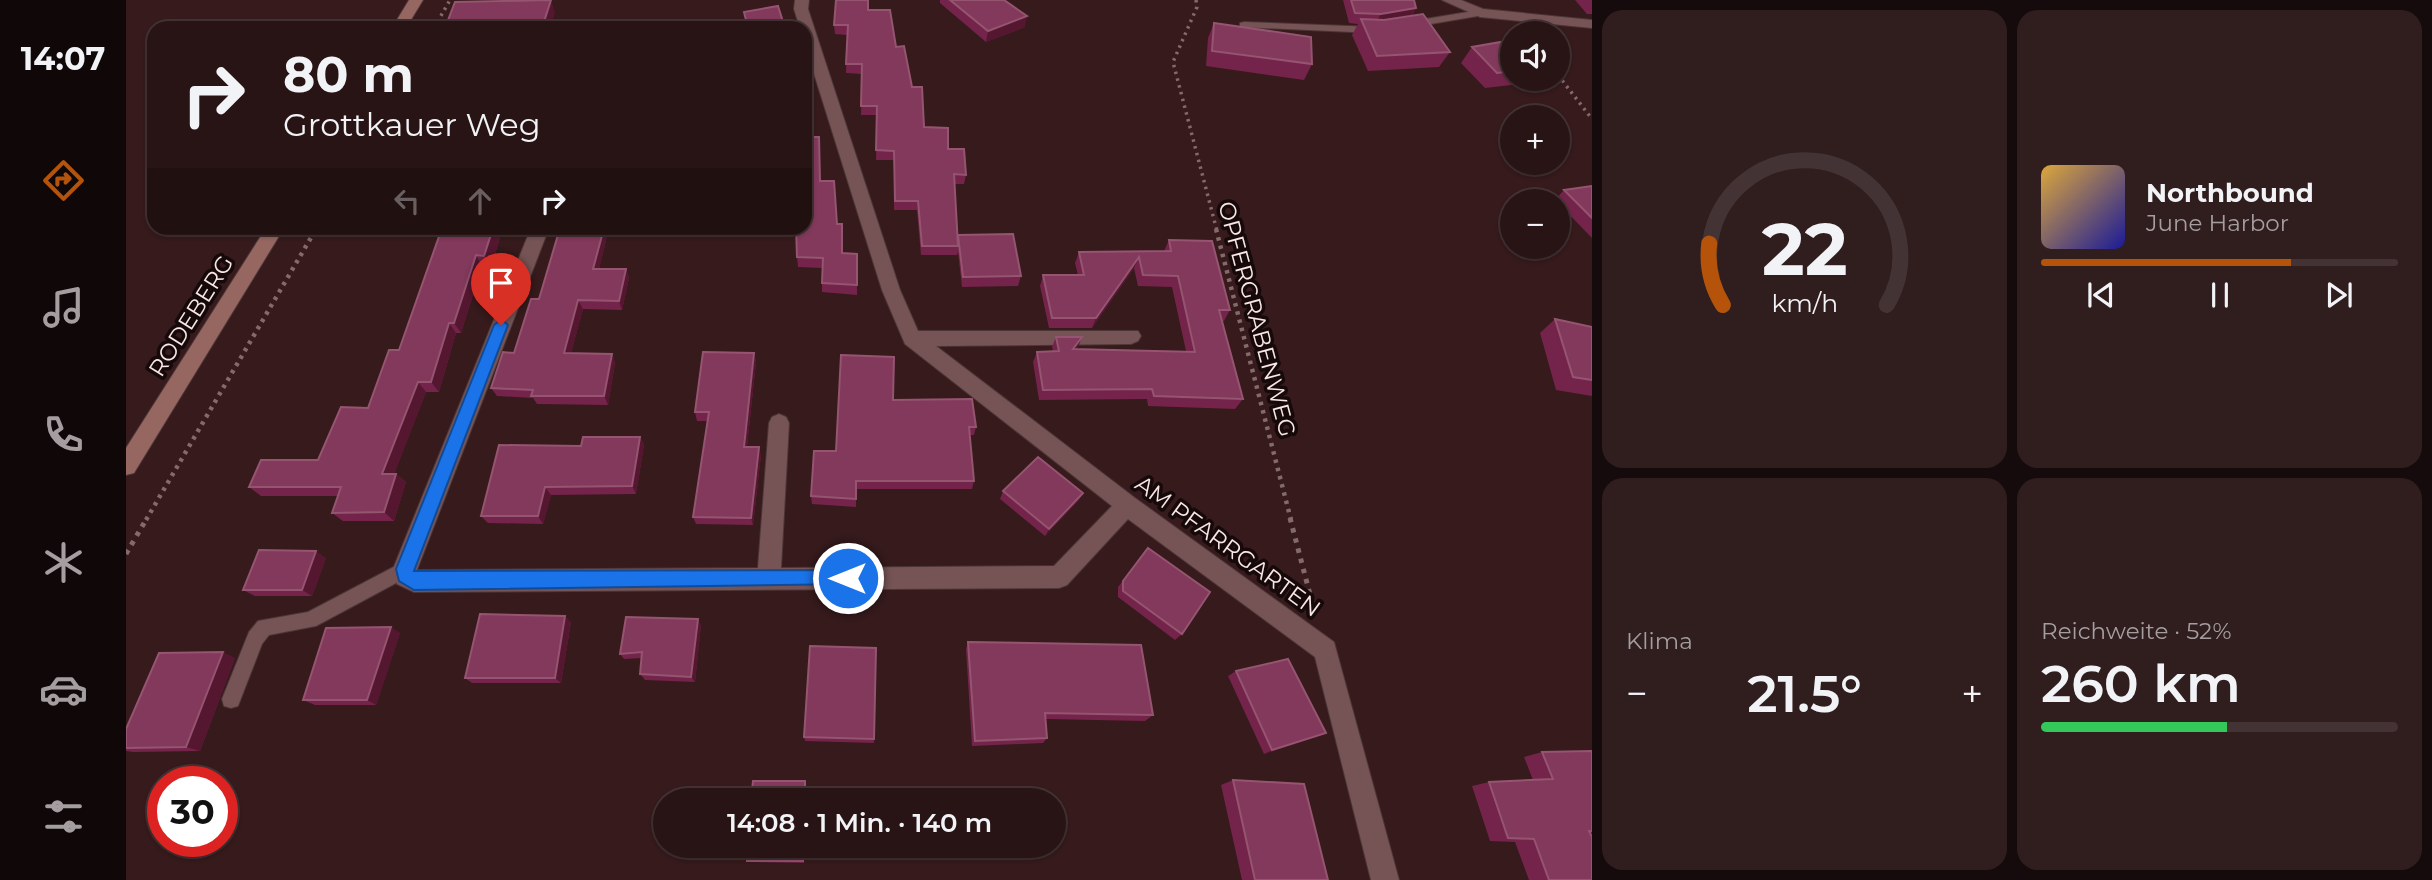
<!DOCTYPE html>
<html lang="de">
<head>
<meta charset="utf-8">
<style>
	body { margin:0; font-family:Montserrat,sans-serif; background:#301d1e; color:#f1f3f6; height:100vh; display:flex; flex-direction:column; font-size:26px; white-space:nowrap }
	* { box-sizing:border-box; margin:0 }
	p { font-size:23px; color:#a59ea0 }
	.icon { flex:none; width:38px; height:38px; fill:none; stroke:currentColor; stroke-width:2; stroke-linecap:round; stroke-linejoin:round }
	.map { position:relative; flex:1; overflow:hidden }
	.sheet { display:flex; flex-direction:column; gap:10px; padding:10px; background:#160b0c; width:840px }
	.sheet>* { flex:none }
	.hud { position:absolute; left:21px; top:21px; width:665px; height:214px; border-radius:21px; box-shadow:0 2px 5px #0004,0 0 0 2px #443334; background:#281415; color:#f1f3f6; overflow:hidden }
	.tools { position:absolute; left:1374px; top:21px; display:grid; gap:14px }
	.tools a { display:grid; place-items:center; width:70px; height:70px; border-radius:50%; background:#281415; box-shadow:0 2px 5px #0004,0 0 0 2px #443334; font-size:35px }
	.speed { position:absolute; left:21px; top:766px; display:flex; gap:14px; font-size:35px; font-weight:700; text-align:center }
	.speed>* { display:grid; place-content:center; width:91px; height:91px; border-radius:50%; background:#281415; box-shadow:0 2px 5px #0004,0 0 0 2px #443334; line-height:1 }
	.speed .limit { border:10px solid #d22; background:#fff; color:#111 }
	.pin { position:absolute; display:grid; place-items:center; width:60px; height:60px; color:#fff; margin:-72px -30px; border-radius:50% 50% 50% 0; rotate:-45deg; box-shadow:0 0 7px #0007 }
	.pin .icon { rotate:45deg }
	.me { position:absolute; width:77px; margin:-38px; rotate:270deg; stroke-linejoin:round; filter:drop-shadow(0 0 5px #0008) }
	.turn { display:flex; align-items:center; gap:24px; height:147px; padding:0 21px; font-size:32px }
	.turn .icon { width:91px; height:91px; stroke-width:2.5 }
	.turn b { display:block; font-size:49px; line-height:60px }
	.lanes { display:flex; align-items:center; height:66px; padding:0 21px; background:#0003; justify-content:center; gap:35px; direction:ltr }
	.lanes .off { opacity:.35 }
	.big { font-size:52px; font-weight:600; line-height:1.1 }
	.sheet .widget { flex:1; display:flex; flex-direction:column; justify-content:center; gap:10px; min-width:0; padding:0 24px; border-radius:21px; background:#301d1e }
	.sheet .dial { align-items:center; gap:0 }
	.dial svg { height:182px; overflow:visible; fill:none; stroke:#443334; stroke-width:7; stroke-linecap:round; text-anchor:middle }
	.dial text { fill:#f1f3f6; stroke:none }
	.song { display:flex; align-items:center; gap:21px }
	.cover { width:84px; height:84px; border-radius:10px; background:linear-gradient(135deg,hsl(40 70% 55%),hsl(240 70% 35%)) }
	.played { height:7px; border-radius:4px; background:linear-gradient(90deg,#b45309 70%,#443334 70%) }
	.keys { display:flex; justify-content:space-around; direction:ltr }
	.heat { display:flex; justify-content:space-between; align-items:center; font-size:38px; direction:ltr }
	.charge { height:10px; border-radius:5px; background:linear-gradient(90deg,#34c759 52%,#443334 0) }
	.sheet .tiles { flex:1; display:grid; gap:10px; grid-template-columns:repeat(2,1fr) }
	.trip { position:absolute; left:527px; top:788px; width:413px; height:70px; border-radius:35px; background:#281415; box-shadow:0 2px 5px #0004,0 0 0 2px #443334; font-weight:600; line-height:70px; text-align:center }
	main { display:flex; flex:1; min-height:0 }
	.menu { display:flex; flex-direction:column; width:126px; justify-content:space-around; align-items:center; background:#100808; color:#a59ea0 }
	.menu .icon { width:49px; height:49px }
	.menu .current { color:#b45309 }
	.menu b { font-size:32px; color:#f1f3f6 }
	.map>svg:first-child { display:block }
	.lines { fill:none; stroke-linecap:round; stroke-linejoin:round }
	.lane-casing { stroke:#4d3637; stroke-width:2 }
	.street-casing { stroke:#4d3637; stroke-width:2 }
	.secondary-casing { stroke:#4d3637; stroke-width:2 }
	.path-far2 { stroke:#836a6b; stroke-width:3.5; stroke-dasharray:2.5 4.5; stroke-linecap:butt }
	.path-far1 { stroke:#836a6b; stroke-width:4.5; stroke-dasharray:3.5 5; stroke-linecap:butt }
	.path { stroke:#836a6b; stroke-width:5; stroke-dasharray:4.5 6; stroke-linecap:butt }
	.lane { fill:#765455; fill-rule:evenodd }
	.street { fill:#765455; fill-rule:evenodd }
	.secondary { fill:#966761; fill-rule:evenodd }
	.wall { fill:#74244a }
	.shaded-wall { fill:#551730 }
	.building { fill:#82395b; stroke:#955470; stroke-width:2 }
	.route { fill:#1a73e8; stroke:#114b97; stroke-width:2 }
	.labels { text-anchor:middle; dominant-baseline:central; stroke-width:7; stroke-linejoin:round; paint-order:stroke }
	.street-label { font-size:23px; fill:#fae6e6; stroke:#150909 }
</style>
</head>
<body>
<main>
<nav class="menu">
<b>14:07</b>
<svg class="icon current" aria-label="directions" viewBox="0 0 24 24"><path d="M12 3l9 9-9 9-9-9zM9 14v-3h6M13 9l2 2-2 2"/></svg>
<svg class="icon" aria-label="music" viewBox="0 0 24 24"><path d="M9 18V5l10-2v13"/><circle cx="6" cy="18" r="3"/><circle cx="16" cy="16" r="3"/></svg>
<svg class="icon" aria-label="phone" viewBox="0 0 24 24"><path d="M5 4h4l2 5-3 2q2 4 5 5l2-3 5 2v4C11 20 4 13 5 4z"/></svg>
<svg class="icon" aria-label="climate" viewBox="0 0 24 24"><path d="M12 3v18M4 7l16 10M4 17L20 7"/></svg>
<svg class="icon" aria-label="car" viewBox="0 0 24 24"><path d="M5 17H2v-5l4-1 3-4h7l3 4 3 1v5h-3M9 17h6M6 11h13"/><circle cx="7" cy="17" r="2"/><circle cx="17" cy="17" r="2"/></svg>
<svg class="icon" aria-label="filters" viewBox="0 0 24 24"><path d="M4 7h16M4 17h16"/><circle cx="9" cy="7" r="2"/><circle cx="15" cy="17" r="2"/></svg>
</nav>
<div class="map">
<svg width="1466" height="880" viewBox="0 0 1466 880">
	<rect width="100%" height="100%" fill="#361a1c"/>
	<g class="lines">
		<g class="lane-casing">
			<path id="lane" d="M1354,10l5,3 -1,2 -77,13 -5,-3 5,-3z
				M1118,22l130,5 5,3 -5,3 -134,-6v-4z
				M279,561l6,2 3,6 -3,6 -95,51 -47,9 -7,9 -24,62 -7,2 -7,-2 -2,-7 27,-67 9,-11 50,-9z"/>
		</g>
		<g class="street-casing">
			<path id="street" d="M669,0h14l-1,9 92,281 18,41h220l3,5 -3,5 -7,3 -195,2 199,152 199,144 65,238h-28l-56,-223 -187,-138 -61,66 -8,3 -645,4 -17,-8 -4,-15 138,-341h18l-132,342 341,-2 11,-145 3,-6 7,-3 7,3 3,6 -8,145 273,-2 58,-60 -207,-162 -23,-54 -77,-245v-17h-5l-6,-19z
				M1316,0h19l22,9 109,11v8l-112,-11z"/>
		</g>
		<g class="secondary-casing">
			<path id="secondary" d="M283,0h14l-17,28h-14z
				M140,228h18l-150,245 -8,2v-27z"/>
		</g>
		<path class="path-far2" d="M1070,0l1,7 -24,55 44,169
			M308,28l16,-28
			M1432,75l34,44
			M189,231l2,-3"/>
		<path class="path-far1" d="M1090,229l75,291
			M20,520l170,-291"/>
		<path class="path" d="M1164,518l23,88
			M0,554l21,-36"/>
		<use href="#lane" class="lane"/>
		<use href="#street" class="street"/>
		<use href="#secondary" class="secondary"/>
	</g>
	<path class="wall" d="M814,0h64l21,27 -39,15 -46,-39z
		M1217,0h71l2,8 -4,8 38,36 -11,15 -71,4 -16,-36 6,-11 -9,-1z
		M1449,0h17v14h-5z
		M742,10l28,37 16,40 12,40 24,22 18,26 -2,9h-9l3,53 63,39 -3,10 -56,1 -4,-35 -1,3h-36l-4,-45h-23v-50h-18l1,-45h-16l1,-41 -16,-1 1,-38 -12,-1 -1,-9z
		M1088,23l98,41 -8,16 -98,-14 2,-28z
		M1386,40v39h42l-1,1 -68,8 -24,-25 11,-16z
		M1432,54l8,11 -8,10z
		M684,137l10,44 17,43 5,29 15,1v41l-35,-3v-24l-24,-1 -1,-10z
		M1466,186v52l-34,-35v-2l-3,-1 9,-10z
		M316,228h61l-12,39 -9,-1 -21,67h-5l-17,59h-13l-32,82h2l10,8 -12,39h-51l-11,-8 6,-17h-77l-12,-9 69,-27 50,-52 31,-58z
		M481,236l-8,33h27l3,9 -7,32 -39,-1 -12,44 41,1 3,9 -7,42 -71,-1 -4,-6 -36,-2 -6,-8 23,-35 25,-54z
		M1043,240l61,70 -6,11h-2l21,78 -8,10 -87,-3 -1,-7 -108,1 -6,-38 4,-10 16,-1 -1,-4 4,-10 22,10 -1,2 109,2 -14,-64 -34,-1 -4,-18 -42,60h-43l-9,-42 3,-11h35l-3,-12 4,-11 85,-1z
		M1429,319l37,8v69l-36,-6 -16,-57z
		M628,353l2,9 -9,85 14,8 -8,70 -57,-1 -3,-7 15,-96h-11l-2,-9z
		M767,400l83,27 -2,8h-5l5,46 -2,8h-116v18l-44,-3 -1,-8 25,-45z
		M514,437l4,8 -8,49 -85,1 -8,29 -55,-1 -7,-7 100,-70z
		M877,491l80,2 -4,7 -34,36 -45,-37z
		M1022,548l34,86 -7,6 -57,-43v-10z
		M200,558l-14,38h-57l-12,-6z
		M445,622l-10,61h-89l-7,-5z
		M575,625l-6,57 -50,-2 -5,-6 2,-16 -18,1 -4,-5z
		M274,633l-24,72h-61l-12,-5z
		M842,642l185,73 -8,6 -99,-2 1,19 -4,5 -71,3 -6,-97z
		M750,648l-2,95 -69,-2 -1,-4z
		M109,658l-35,93 -67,1 -7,-1v-22z
		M1110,671l90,62 -62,21 -36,-78z
		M1466,751v82h-2l2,47h-63l-14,-38 -25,-1 -18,-55 17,-4 44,-2 -9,-23 18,-5z
		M1107,780l95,100h-86l-21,-95z
		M679,845l-1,18 -54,-1 -3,-1z"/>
	<path class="shaded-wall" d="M425,0l4,13 -5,15h-8z
		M1290,8l-6,11 -35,5 6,-10z
		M901,16l-2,11 -39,15 2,-11z
		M367,228h10l-12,39 -7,-11z
		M478,228l3,8 -10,42 -4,-9z
		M350,255l6,11 -21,67 -7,-10z
		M1013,257l-5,11 -42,60 4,-10z
		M500,269l3,9 -7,32 -3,-9z
		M452,300l5,9 -14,52 -5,-8z
		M323,323l7,10 -17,59 -8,-10z
		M956,337l-4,10 -8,13 3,-11z
		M628,353l2,9 -10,93 -2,-8z
		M486,354l3,9 -7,42 -4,-9z
		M292,382l8,10 -35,91 -9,-9z
		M514,437l4,8 -8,49 -4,-8z
		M633,447l2,8 -8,70 -2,-7z
		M270,474l10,8 -12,39 -10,-9z
		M419,487l6,8 -8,29 -5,-8z
		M957,493l-4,7 -34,36 4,-7z
		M190,551l10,7 -14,38 -10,-6z
		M439,616l6,6 -10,61 -6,-5z
		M572,619l3,6 -6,57 -4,-5z
		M265,627l9,6 -24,72 -9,-5z
		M97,652l12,6 -35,93 -14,-4z
		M1200,733l-9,4 -53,17 8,-4z"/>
	<path class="building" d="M425,0l-9,28h-97l10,-26z
		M710,0h32v10h22l6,37 8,-1 8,41h10l2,40 24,1v21h16l2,26 -12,-1 4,72h-36l-4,-45h-23l-1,-50 -18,-1 1,-44h-16l1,-42h-16l2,-39h-14z
		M824,0h54l23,16 -39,15z
		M1225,0h63l2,8 -35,6 -26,-1z
		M652,6l7,22h-37l-4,-16z
		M1297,14l27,38 -73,4 -16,-37 23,1z
		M490,22h25l-2,6h-25z
		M1088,23l97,14 1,27 -100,-13z
		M1386,40v31l-15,2 -25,-26z
		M1432,54l8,11 -8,1z
		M679,91h3l1,46h10l1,44h14l3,43h5v29l15,1v31l-35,-2 1,-25 -26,-1 -1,-29h9z
		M1466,186v32l-28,-28z
		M316,228h51l-9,28 -8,-1 -22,68h-5l-18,59h-13l-36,92h14l-12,38 -52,1 9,-26h-92l12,-27h57l23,-53 27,1 21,-58h10z
		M434,228h44l-11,41h33l-7,32 -41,-1 -14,53 48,1 -8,42h-73l2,-6 -42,-2 12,-36 11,1 17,-54h8z
		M887,234l8,42 -58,1 -5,-42z
		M1043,240l43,1 18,69h-11l24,89 -89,-3 -2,-7 -109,1 -6,-38 22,-1 -3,-14h26l-9,12 122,3 -17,-76 -35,-1 -4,-18 -43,61h-44l-9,-43h41l-5,-23 92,-1z
		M1429,319l37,8v53l-19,-3z
		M577,352l51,1 -10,94h15l-8,71 -58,-1 16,-105h-14z
		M715,355l53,2 -1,43 79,-1 4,28h-7l5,54h-118v18l-45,-3 3,-45h22z
		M457,437h57l-8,49 -87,1 -7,29h-57l18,-71 82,1z
		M912,457l45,36 -34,36 -46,-38z
		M1022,548l62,44 -28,42 -59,-43v-10z
		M133,550l57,1 -14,39h-59z
		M354,614l85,2 -10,62h-90z
		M500,617l72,2 -7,58 -51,-3 2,-22 -22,2z
		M265,627l-24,73h-64l23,-72z
		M842,642l173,3 12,70 -108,-2 2,25 -72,3z
		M684,646l66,2 -2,91 -70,-2z
		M97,652l-37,95 -60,1v-19l33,-76z
		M1162,659l38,74 -54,17 -36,-79z
		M1466,751v80h-3l3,6v43h-43l-15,-41 -26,-1 -19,-56 64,-3 -11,-27z
		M1107,780l71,4 24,96h-73z
		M627,781h52v19h-54z
		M622,845h55v16h-56z"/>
	<path class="route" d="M375,319l7,6 -94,246 434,-1 6,3 3,5 -3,6 -440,6 -15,-9 -3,-12 98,-244z"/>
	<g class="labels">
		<g class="street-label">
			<text transform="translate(65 316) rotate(-58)">RODEBERG</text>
			<text transform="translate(1131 319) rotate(75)">OPFERGRABENWEG</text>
			<text transform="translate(1102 546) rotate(36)">AM PFARRGARTEN</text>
		</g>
	</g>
</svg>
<div class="tools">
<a><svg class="icon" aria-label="sound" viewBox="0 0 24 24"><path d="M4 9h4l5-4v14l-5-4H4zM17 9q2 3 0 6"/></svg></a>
<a>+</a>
<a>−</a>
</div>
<div class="speed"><div class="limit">30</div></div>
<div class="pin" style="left:375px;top:325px;background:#d93025"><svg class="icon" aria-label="arrive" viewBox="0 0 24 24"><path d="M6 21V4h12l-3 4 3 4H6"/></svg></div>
<svg class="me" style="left:722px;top:578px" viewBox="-20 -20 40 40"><circle r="17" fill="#1a73e8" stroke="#fff" stroke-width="3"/><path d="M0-11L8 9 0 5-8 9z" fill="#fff"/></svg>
<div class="trip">14:08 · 1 Min. · 140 m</div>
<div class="hud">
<div class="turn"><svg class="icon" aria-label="right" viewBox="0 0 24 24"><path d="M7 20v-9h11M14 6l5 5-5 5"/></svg><div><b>80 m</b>Grottkauer Weg</div></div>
<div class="lanes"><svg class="icon off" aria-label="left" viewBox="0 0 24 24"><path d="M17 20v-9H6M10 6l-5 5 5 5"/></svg><svg class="icon off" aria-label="ahead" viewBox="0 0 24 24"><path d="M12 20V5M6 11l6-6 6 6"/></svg><svg class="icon" aria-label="right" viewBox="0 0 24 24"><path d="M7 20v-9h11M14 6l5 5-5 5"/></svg></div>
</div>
</div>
<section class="sheet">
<div class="tiles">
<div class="widget dial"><svg viewBox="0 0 100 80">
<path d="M14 69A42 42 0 1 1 86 69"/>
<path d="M14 69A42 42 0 0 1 8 42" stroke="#b45309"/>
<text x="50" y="56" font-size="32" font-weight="700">22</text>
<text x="50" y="72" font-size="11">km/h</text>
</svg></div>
<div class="widget">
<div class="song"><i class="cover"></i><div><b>Northbound</b><p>June Harbor</p></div></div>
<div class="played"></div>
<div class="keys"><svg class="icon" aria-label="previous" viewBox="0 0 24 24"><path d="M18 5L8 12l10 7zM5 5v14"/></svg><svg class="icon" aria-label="pause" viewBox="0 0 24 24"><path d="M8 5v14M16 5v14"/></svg><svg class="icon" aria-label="next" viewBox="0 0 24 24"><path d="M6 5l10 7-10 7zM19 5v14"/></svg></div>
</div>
<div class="widget"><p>Klima</p>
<div class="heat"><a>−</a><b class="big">21.5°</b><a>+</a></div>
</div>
<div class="widget"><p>Reichweite · 52%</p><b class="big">260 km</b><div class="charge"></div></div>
</div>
</section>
</main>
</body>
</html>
